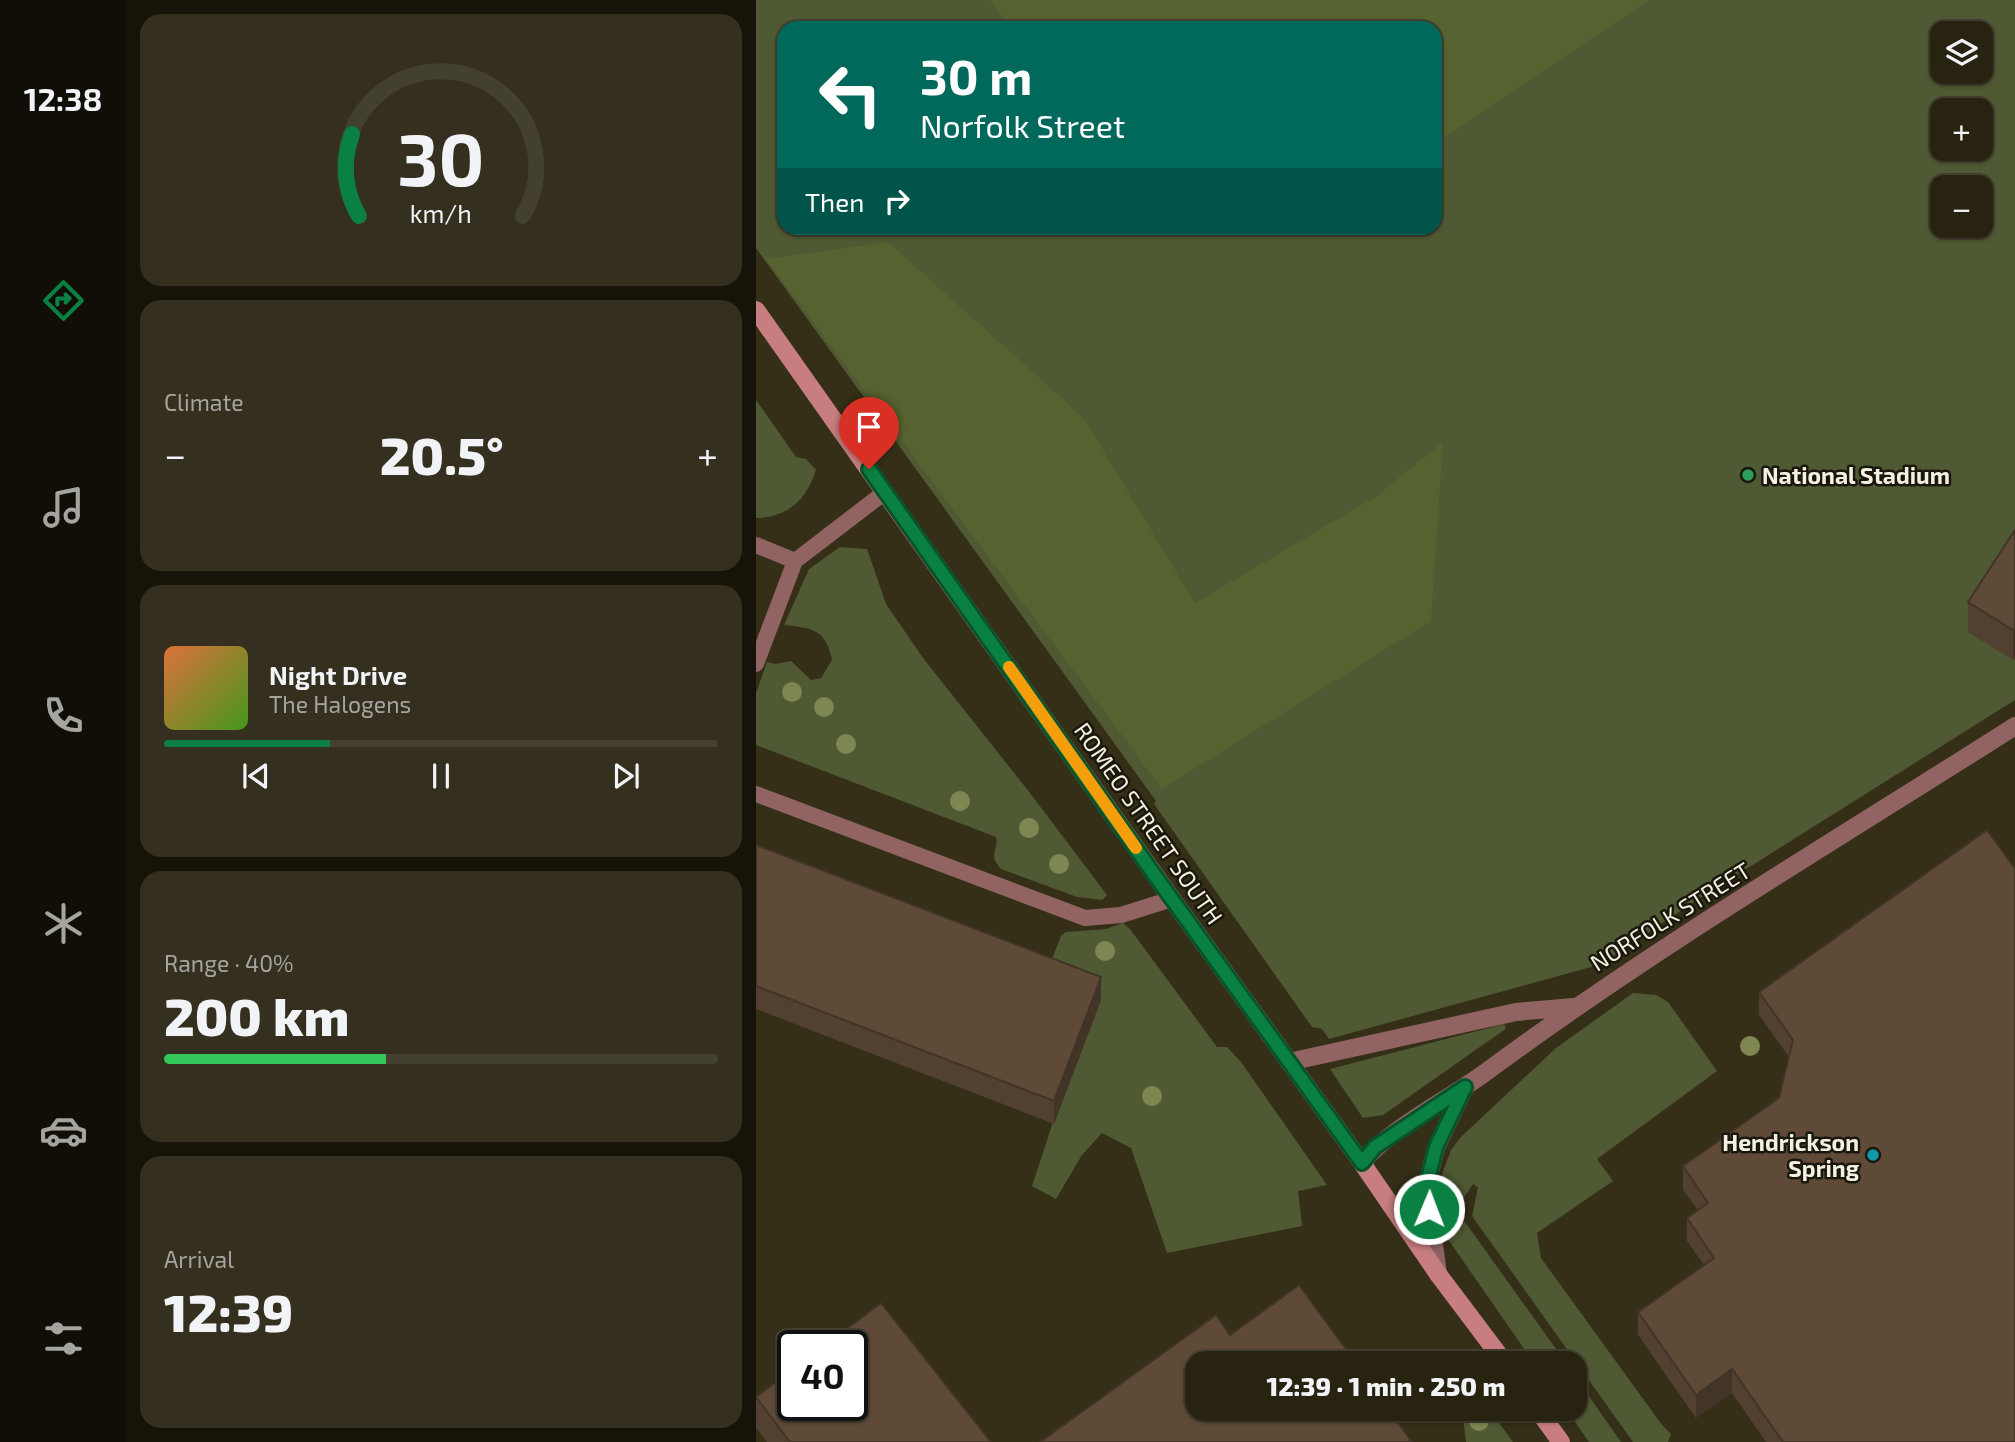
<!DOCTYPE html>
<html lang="en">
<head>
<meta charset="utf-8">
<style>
	body { margin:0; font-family:"Exo 2",sans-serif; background:#342f1f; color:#f1f3f6; height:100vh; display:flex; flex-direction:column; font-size:26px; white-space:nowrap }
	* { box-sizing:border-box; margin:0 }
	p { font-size:23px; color:#a5a49f }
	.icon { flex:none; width:38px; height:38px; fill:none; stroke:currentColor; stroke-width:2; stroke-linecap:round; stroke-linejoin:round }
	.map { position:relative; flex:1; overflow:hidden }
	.drawer { display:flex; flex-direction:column; gap:14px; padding:14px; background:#161309; width:630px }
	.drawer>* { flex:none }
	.top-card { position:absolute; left:21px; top:21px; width:665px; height:214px; border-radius:21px; box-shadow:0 2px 5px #0004,0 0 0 2px #444031; background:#00695c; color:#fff; overflow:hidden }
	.tools { position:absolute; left:1174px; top:21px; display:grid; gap:14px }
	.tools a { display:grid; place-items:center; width:63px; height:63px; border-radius:14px; background:#282311; box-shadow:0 2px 5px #0004,0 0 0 2px #444031; font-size:35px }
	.speed { position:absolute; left:21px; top:1330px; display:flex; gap:14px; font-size:35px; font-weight:700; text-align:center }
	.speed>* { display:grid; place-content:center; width:91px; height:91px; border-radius:50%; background:#282311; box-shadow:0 2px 5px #0004,0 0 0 2px #444031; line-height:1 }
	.speed .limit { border:4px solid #111; border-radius:10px; background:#fff; color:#111 }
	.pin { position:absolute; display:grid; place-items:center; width:60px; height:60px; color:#fff; margin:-72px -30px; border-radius:50% 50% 50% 0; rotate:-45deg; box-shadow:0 0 7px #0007 }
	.pin .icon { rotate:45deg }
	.me { position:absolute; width:77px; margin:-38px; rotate:1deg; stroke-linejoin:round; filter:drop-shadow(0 0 5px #0008) }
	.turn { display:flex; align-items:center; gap:24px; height:147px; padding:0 28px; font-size:32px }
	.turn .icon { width:91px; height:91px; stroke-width:2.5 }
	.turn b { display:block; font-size:49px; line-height:60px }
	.then { display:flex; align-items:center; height:66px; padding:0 28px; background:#0003; gap:14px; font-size:26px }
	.big { font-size:52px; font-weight:800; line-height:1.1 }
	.drawer .widget { flex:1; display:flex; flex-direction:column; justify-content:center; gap:10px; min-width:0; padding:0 24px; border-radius:21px; background:#342f1f }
	.drawer .dial { align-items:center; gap:0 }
	.dial svg { height:182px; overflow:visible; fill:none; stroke:#444031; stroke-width:7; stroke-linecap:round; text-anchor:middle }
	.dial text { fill:#f1f3f6; stroke:none }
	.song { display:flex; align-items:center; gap:21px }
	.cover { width:84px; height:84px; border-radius:10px; background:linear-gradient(135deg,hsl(20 70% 55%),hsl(100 70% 35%)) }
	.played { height:7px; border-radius:4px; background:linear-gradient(90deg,#0b8043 30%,#444031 30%) }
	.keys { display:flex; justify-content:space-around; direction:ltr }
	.heat { display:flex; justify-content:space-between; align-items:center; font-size:38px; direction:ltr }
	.charge { height:10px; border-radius:5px; background:linear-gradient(90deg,#34c759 40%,#444031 0) }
	.trip { position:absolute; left:429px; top:1351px; width:402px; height:70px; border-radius:21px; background:#282311; box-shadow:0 2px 5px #0004,0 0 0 2px #444031; font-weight:800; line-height:70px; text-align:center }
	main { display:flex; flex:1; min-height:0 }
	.tab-bar { display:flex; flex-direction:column; width:126px; justify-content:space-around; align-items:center; background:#100e07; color:#a5a49f }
	.tab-bar .icon { width:49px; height:49px }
	.tab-bar .on { color:#0b8043 }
	.tab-bar b { font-size:32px; color:#f1f3f6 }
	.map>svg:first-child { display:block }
	.green { fill:#4f5933; fill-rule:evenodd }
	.forest { fill:#56622f }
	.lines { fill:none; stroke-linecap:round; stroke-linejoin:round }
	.service { stroke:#916363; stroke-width:16 }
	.tertiary { stroke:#916363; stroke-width:18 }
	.secondary { stroke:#c87e80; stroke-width:18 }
	.tree { fill:#7e8751 }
	.wall { fill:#524030 }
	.shaded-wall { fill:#423427 }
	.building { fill:#5f4a38; stroke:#423427; stroke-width:2 }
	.route-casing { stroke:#07532c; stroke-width:18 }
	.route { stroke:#0b8043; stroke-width:12 }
	.slow { stroke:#f59e0b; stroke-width:12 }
	.leisure-dot { fill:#2e9e5b; stroke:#1a170d; stroke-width:2.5 }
	.culture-dot { fill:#0f9aa8; stroke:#1a170d; stroke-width:2.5 }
	.labels { text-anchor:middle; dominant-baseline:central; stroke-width:5; stroke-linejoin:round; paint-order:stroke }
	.poi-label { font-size:23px; font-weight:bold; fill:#f4f1e2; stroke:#1a170d; text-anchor:start }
	.street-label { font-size:23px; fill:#f4f1e2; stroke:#1a170d }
</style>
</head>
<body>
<main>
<nav class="tab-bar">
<b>12:38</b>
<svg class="icon on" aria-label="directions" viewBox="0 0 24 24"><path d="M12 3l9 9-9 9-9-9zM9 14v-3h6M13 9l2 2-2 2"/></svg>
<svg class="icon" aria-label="music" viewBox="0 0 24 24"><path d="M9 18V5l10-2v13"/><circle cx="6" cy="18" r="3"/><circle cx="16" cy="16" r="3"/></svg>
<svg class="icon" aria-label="phone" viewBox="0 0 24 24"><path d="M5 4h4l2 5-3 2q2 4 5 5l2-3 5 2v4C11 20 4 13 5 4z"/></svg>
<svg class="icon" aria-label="climate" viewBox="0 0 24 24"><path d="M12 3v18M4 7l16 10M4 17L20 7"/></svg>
<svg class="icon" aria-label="car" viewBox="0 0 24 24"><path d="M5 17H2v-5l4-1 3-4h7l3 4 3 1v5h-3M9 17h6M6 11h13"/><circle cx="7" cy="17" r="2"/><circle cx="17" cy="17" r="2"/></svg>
<svg class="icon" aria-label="filters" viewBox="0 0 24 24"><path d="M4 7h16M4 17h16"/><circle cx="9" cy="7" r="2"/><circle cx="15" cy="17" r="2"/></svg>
</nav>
<section class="drawer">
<div class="widget dial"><svg viewBox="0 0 100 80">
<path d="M14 69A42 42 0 1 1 86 69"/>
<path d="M14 69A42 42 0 0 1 11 33" stroke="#0b8043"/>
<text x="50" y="56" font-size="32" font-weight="700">30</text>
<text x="50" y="72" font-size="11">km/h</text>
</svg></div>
<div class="widget"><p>Climate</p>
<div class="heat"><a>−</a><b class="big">20.5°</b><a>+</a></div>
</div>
<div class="widget">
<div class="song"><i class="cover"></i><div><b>Night Drive</b><p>The Halogens</p></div></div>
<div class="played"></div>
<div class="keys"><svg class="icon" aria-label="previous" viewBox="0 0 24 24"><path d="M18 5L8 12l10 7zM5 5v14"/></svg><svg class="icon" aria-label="pause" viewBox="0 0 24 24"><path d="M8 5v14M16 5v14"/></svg><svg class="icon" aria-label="next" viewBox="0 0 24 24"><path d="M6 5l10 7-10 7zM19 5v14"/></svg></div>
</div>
<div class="widget"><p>Range · 40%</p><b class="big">200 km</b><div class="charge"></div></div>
<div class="widget"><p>Arrival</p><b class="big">12:39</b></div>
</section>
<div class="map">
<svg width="1259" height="1442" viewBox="0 0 1259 1442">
	<rect width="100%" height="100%" fill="#352f17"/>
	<path class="green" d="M0,0h1259v700l-326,205 -87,59 -273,75 -7,-10 -10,-2 -158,-223 2,-3 -400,-553zM28,28h651v200h-651zM1186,33h39v39h-39zM1186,110h39v39h-39zM1186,187h39v39h-39z
		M0,400l40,57 10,2 10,11c-10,30 -27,47 -60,48z
		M84,547l27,2 19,55 37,54 107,135 77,102 -5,5 -25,-3 -76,-28c-14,-16 -2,-17 -5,-32l-240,-92v-52l11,-31 8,2 16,-3 20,19 10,-2 11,-18c-6,-31 -20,-32 -48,-35l25,-56z
		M367,923l7,6 87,118h10l14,15 86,123 -29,6 4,35 -135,27 -36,-105 -29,-15 -20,22 -26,44 -24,-13 65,-198 -47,-24 11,-28 5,-4 40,-3z
		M877,993l23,2 12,7 49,69 -120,88 16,22 -76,52 4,25 121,167 9,9 -3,8h-35l-161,-226 6,-29 -5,-3 -12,18 -9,-12 -14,-5 13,-35 10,-13 95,-89z
		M748,1024l2,4 -2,2 -121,85 -20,3 -33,-49z
		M683,1194l6,2 10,12 111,155h-32l-91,-131 -7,-36z
		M819,1376l4,6 42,60h-32l-23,-33h9z
		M706,1409h27l24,33h-47z"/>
	<path class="forest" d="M234,0h659l-195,131 -19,10v-113h-424z
		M441,228h60l-16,7z
		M132,242l196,176 111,185 180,-106 68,-55 -12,179 -269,168 -396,-530z"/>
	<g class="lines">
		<path class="service" d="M0,545l39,16
			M0,664l39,-103 90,-69
			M0,794l329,124 36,-3 51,-16"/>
		<path class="tertiary" d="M533,1062l227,-50 57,-5
			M606,1163c28,-35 86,-63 124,-91 169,-125 352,-233 529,-346
			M682,1274l-12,-87 10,-39 29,-61"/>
		<path class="secondary" d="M0,310l416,589 190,264 76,111 67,89
			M781,1409l24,33"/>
	</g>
	<g class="tree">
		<circle cx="36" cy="692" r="10"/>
		<circle cx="68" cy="707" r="10"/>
		<circle cx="90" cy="744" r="10"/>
		<circle cx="204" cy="801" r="10"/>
		<circle cx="273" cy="828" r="10"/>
		<circle cx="303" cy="864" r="10"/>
		<circle cx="349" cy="951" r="10"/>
		<circle cx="994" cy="1046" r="10"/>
		<circle cx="396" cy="1096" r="10"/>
		<circle cx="723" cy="1421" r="10"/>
	</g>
	<path class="wall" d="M1259,530v128l-2,2 -45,-28v-30z
		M1231,830l28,612h-249l-34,-49 -36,25 -58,-83v-23l66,-47 -17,-24v-23l11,-8 -15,-20v-24l96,-68 10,-41 -30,-42v-23z
		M0,845l345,155 -47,124 -298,-115z
		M0,1397l235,45h-224l-11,-14z"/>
	<path class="shaded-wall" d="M1259,628v30l-2,2v-30z
		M345,977v23l-47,124v-23z
		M976,1369v24l-36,25v-23z"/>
	<path class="building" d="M1259,530v98l-2,2 -45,-28z
		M1231,830l28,39v573h-232l-51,-73 -36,26 -58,-83 76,-54 -27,-40 21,-15 -25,-37 96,-68 14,-58 -34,-48z
		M0,845l345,132 -47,124 -298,-115z
		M543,1285l57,78h-159v46h191l24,33h-372l176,-127 14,20z
		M125,1303l110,139h-201l-34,-45 37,-28v36h59v-59h-28z"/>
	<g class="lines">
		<g class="route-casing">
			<path id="route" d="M113,469l287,408 206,286 13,-16 90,-60 -29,60 -10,40 3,22"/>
		</g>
		<use href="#route" class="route"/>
		<path class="slow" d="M253,667l127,181"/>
	</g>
	<circle class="leisure-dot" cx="992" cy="475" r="7"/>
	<circle class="culture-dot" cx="1117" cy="1155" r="7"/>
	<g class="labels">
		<g class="poi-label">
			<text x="1006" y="475">National Stadium</text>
			<text x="1103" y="1142" text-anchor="end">Hendrickson<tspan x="1103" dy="26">Spring</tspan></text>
		</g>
		<g class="street-label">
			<text transform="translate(393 823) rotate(55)">ROMEO STREET SOUTH</text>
			<text transform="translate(914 916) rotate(-32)">NORFOLK STREET</text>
		</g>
	</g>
</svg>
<div class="tools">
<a><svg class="icon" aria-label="layers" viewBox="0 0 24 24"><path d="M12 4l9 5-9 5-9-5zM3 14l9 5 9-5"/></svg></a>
<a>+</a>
<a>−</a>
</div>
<div class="speed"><div class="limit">40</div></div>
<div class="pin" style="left:113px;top:469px;background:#d93025"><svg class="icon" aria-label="arrive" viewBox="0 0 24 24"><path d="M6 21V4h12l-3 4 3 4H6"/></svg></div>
<svg class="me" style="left:673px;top:1209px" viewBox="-20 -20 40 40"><circle r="17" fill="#0b8043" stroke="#fff" stroke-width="3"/><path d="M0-11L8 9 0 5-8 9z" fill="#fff"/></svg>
<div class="trip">12:39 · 1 min · 250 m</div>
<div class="top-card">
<div class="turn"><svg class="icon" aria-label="left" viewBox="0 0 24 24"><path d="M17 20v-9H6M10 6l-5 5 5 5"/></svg><div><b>30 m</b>Norfolk Street</div></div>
<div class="then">Then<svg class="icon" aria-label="right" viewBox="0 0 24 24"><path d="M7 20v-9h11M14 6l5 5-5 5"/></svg></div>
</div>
</div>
</main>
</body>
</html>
